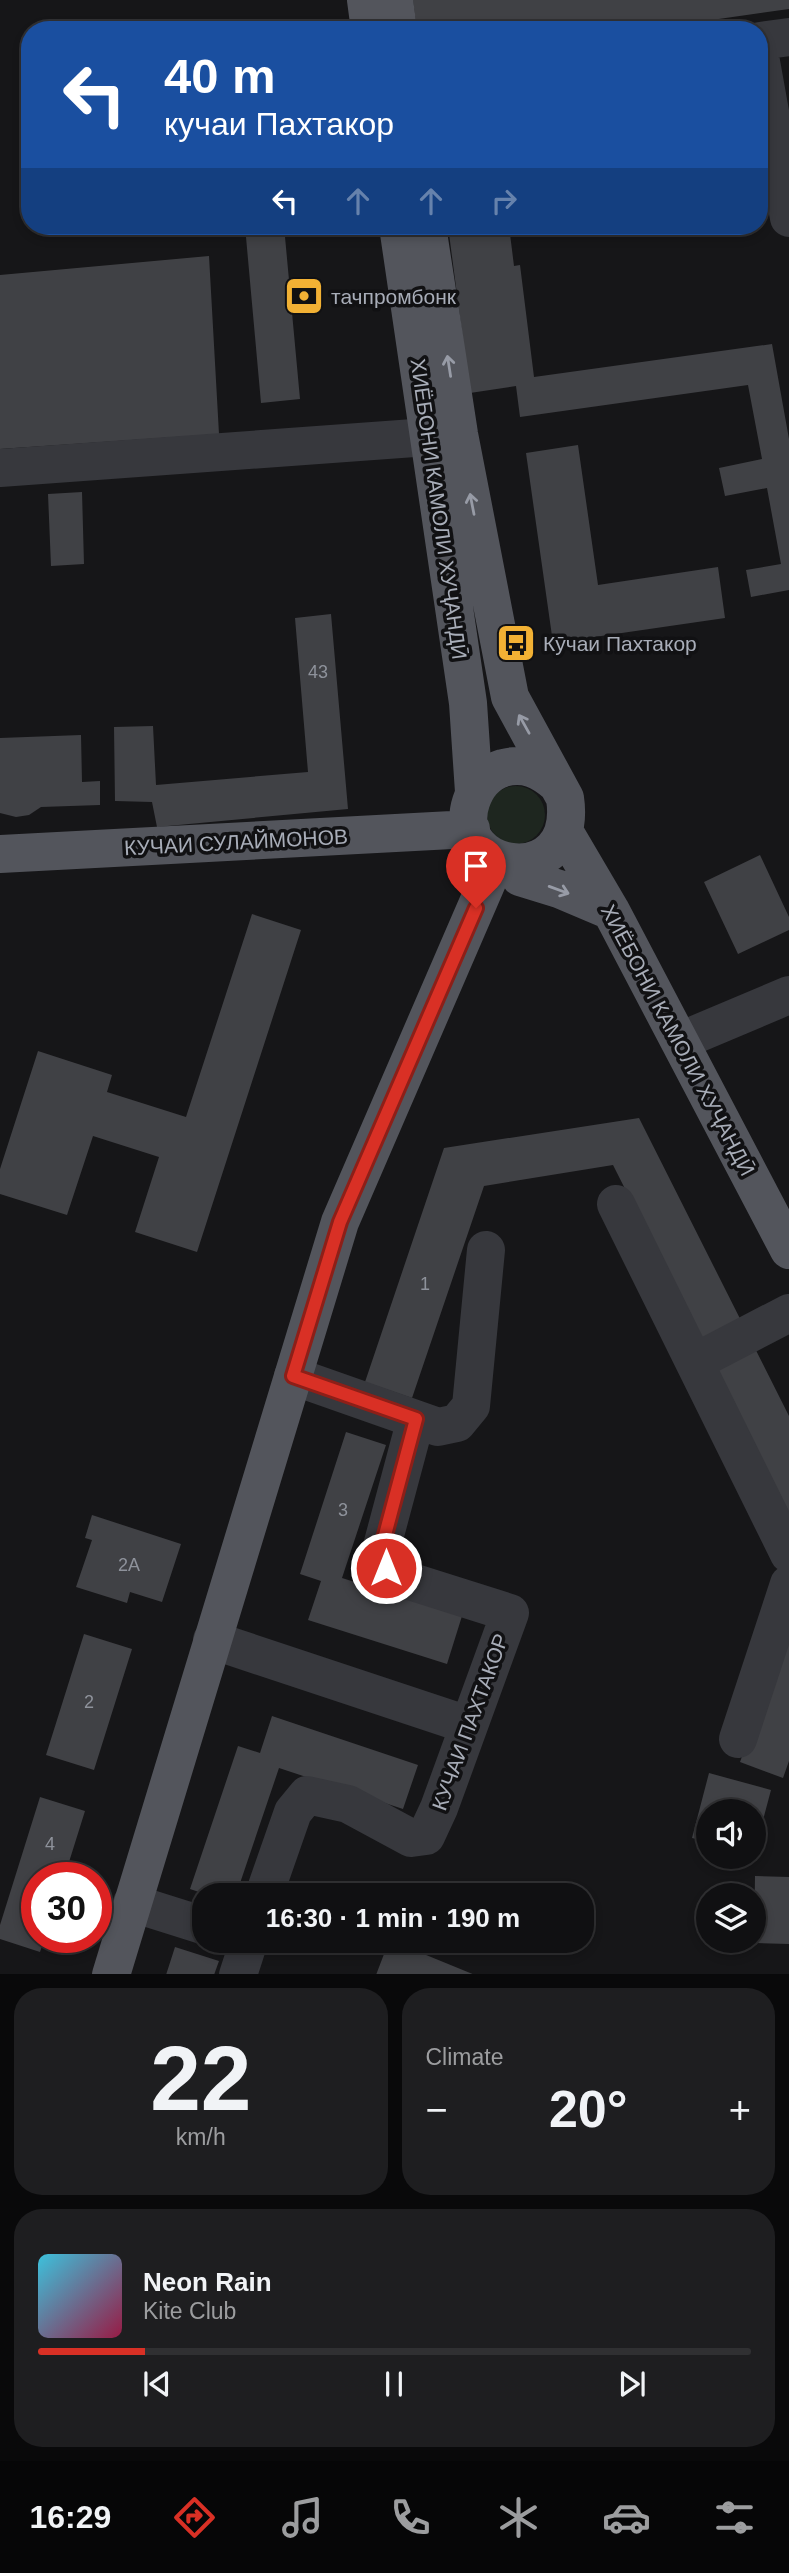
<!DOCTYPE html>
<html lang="en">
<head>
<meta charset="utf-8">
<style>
	body { margin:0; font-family:Helvetica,sans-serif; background:#1e1e20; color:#f1f3f6; height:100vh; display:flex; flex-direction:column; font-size:26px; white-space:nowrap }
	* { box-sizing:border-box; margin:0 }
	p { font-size:23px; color:#9c9d9f }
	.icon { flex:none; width:38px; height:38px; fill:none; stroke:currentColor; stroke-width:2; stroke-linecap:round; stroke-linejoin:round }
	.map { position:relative; height:1974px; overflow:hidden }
	.side { display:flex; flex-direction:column; gap:14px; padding:14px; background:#09090a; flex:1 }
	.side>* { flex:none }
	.guide { position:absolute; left:21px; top:21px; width:747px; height:214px; border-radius:28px; box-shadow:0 4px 10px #0003,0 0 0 2px #303032; background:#1a4fa0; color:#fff; overflow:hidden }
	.buttons { position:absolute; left:696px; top:1799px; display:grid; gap:14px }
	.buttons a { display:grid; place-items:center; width:70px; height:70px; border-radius:50%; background:#101012; box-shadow:0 4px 10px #0003,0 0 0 2px #303032; font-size:35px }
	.speed { position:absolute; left:21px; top:1862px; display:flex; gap:14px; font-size:35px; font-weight:700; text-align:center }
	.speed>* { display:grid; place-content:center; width:91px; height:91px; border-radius:50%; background:#101012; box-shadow:0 4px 10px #0003,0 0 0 2px #303032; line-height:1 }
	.speed .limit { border:10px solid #d22; background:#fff; color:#111 }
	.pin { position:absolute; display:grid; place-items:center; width:60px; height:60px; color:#fff; margin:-72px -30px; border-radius:50% 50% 50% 0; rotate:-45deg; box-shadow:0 0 7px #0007 }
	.pin .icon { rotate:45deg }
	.me { position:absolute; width:77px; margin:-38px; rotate:0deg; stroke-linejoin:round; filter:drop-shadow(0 0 5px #0008) }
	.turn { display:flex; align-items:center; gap:24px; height:147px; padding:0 28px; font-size:32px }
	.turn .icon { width:91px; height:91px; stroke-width:2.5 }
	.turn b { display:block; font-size:49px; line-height:60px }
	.lanes { display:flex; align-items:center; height:66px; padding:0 28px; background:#0003; justify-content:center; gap:35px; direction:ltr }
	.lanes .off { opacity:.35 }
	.big { font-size:52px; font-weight:700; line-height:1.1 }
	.side .card { flex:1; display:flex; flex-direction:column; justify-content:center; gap:10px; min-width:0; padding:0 24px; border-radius:28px; background:#1e1e20 }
	.side .dial { align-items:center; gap:0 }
	.dial b { font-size:91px; line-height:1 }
	.song { display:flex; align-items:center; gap:21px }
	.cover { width:84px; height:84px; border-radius:10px; background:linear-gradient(135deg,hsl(190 70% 55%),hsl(340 70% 35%)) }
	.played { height:7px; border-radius:4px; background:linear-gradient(90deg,#d93025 15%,#303032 15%) }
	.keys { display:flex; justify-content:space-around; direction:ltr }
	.heat { display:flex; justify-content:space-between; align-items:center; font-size:38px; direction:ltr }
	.side .tiles { flex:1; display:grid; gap:14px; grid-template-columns:1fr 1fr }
	.card:last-child { grid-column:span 2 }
	.trip { position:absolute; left:192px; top:1883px; width:402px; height:70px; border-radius:28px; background:#101012; box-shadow:0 4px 10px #0003,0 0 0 2px #303032; font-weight:700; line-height:70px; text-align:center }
	.menu { display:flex; height:112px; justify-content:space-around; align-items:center; background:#060607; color:#9c9d9f }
	.menu .icon { width:49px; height:49px }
	.menu .current { color:#d93025 }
	.menu b { font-size:32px; color:#f1f3f6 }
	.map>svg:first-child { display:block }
	.green { fill:#1e261f }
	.building { fill:#404145 }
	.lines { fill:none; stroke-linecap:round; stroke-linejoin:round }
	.minor { stroke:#37383d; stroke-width:38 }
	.major { stroke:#53555c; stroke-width:38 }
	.oneway { stroke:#979ba6 }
	.route-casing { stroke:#8d1f18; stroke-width:18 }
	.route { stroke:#d93025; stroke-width:12 }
	.labels { text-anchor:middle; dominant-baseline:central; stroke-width:7; stroke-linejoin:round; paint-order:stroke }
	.number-label { font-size:18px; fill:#8e929b }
	.poi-label { font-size:21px; fill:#a8adb8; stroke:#111113; text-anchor:start }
	.street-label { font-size:21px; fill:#a8adb8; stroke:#111113 }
</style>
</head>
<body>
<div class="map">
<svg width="789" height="1975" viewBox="0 0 789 1975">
	<rect width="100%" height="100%" fill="#161618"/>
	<path class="green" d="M487 815a29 29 0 1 1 58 0a29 29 0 1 1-58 0Z"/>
	<path class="building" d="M413,0h376v9l-147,21h-225z
		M245,226h39l16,173 -39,4z
		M448,226h61l5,40 6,-1 14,112 238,-33 17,95v151l-38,7 -5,-27 35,-6 -14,-76 -42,8 -6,-28 43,-9 -14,-74 -228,32 -4,-31 -46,7z
		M209,256l10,178 -219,15v-174z
		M578,445l20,140 120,-18 7,51 -172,25 -27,-190z
		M82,492l2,72 -33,2 -3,-72z
		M331,614l17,195 -191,18 -5,-25 -37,-1 -1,-74 39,-1 3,59 152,-13 -13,-154z
		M81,735l1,47 18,-1v24l-59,2 -12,8 -13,2 -16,-4v-75z
		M760,855l29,62v13l-51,24 -34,-72z
		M252,914l49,16 -104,322 -62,-20 24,-75 -66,-21 -26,79 -67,-21v-25l38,-118 74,24 -5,17 79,25z
		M639,1118l150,298v98l-176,-349 -129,21 -72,212 -47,-16 79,-234z
		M346,1432l40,13 -44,133 120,38 -15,48 -139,-44 13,-39 -21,-7z
		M92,1515l89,29 -19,58 -32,-10 -3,11 -51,-16 16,-47 -7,-2z
		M789,1626v135l-6,17 -43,-16z
		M84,1634l48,15 -38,121 -48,-15z
		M272,1716l146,49 -15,44 -124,-41 -43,127h-28l-18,-6 48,-143 22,7z
		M709,1773l62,17 -16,60 -1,-39h-45v31l-17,-4z
		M40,1797l45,14 -21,67h-27v59h8l-5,15 -40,-13v-14z
		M755,1876l34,1v67l-35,-1z
		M389,1941h3l83,34h-99z
		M175,1947l44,14 -5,14h-48z"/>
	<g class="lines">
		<path class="minor" d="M760,41l29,-4
			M760,56l29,162
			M0,468l428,-31
			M680,1041l109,-46
			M616,1204l173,350
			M695,1362l94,-49
			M293,1376l145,51 19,-4 14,-17 15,-156
			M212,1640l256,85
			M738,1739l51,-155
			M264,1895l29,-83 14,-17 41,9 63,34 15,-2 13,-28 71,-195 -104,-33 -20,-12 -5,-18 35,-131
			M132,1903l73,23
			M238,1975l11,-34"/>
		<path class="major" d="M366,0l4,30
			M394,0l4,30
			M398,226l70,477 6,89
			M427,226l32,208 51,263 55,101c14,95 -117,75 -94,4 5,-16 16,-29 32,-34 22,-6 38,2 54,16
			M564,831l47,80 178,339
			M0,854l471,-25
			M512,864l8,13 39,12 52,22
			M111,1975l229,-753 157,-363"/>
	</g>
	<defs><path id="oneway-shaft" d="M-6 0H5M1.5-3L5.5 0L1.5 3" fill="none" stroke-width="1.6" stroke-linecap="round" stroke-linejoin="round" transform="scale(1.75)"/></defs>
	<g class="oneway">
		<use href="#oneway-shaft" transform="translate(449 366) rotate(-99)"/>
		<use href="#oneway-shaft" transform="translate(472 504) rotate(-101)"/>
		<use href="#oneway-shaft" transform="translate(524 724) rotate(-119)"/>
		<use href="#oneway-shaft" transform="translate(559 890) rotate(20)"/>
	</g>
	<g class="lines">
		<g class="route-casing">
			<path id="route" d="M386,1568l-5,-18 35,-131 -123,-43 47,-154 136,-314"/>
		</g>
		<use href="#route" class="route"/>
	</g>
	<defs>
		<g id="bank-square" transform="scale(2.0125)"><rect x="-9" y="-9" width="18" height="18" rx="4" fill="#f2b134" stroke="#111113"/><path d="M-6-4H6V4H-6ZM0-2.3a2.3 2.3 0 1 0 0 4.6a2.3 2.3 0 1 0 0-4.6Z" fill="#111"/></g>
		<g id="bus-square" transform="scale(2.0125)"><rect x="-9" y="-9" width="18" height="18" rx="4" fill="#f2b134" stroke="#111113"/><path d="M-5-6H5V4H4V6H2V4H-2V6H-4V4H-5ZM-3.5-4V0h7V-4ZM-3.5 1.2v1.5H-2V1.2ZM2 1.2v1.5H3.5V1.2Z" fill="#111"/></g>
	</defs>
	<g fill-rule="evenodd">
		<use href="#bank-square" x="304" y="296"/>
		<use href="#bus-square" x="516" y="643"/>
	</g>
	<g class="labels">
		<g class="number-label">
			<text x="318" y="672">43</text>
			<text x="425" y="1284">1</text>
			<text x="343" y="1510">3</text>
			<text x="129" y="1565">2А</text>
			<text x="89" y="1702">2</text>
			<text x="50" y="1844">4</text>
		</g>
		<g class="poi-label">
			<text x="331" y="296">тачпромбонк</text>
			<text x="543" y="643">Кӯчаи Пахтакор</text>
		</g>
		<g class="street-label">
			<text transform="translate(439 509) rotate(82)">ХИЁБОНИ КАМОЛИ ХУҶАНДӢ</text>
			<text transform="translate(236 842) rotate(-3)">КУЧАИ СУЛАЙМОНОВ</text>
			<text transform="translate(678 1040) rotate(62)">ХИЁБОНИ КАМОЛИ ХУҶАНДӢ</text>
			<text transform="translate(470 1722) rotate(-70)">КУЧАИ ПАХТАКОР</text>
		</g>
	</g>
</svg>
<div class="buttons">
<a><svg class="icon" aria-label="sound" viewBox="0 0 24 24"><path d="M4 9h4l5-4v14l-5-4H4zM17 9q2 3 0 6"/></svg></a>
<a><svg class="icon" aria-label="layers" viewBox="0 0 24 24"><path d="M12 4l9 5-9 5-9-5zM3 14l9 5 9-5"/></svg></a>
</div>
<div class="speed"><div class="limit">30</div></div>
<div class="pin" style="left:476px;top:908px;background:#d93025"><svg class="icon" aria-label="arrive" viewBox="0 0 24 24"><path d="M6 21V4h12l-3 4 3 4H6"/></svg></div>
<svg class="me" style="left:386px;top:1568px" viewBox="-20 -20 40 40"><circle r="17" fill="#d93025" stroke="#fff" stroke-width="3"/><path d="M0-11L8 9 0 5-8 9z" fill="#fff"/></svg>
<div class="trip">16:30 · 1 min · 190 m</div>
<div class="guide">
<div class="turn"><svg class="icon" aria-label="left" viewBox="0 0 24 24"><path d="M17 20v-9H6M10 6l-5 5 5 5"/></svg><div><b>40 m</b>кучаи Пахтакор</div></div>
<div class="lanes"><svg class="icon" aria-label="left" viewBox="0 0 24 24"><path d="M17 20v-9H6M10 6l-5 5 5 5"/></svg><svg class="icon off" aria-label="ahead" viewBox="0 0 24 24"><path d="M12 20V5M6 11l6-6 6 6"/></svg><svg class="icon off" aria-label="ahead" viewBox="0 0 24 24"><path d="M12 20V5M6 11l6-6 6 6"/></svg><svg class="icon off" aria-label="right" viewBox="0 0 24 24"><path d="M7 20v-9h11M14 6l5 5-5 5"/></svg></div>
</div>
</div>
<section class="side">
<div class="tiles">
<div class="card dial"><b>22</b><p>km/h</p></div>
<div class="card"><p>Climate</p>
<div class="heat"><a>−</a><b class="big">20°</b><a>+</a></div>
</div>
<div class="card">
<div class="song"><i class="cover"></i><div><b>Neon Rain</b><p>Kite Club</p></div></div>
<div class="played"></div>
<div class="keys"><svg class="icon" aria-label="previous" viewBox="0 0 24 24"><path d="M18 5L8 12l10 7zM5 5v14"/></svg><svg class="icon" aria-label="pause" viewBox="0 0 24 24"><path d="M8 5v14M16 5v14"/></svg><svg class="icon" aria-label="next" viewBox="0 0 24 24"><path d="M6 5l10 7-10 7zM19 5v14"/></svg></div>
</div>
</div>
</section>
<nav class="menu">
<b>16:29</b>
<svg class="icon current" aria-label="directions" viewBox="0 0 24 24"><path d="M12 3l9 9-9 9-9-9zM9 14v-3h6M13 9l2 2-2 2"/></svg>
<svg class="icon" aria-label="music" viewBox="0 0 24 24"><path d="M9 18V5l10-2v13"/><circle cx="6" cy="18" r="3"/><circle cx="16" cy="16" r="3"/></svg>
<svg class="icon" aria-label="phone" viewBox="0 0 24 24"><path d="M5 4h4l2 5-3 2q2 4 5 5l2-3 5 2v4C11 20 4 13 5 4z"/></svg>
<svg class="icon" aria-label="climate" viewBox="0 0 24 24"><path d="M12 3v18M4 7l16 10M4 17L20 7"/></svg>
<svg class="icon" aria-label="car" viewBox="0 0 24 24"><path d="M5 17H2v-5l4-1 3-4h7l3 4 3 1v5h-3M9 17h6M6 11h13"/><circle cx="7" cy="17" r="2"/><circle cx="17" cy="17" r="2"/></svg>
<svg class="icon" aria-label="filters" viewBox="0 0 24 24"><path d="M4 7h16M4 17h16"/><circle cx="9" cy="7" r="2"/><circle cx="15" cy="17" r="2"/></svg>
</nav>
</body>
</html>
